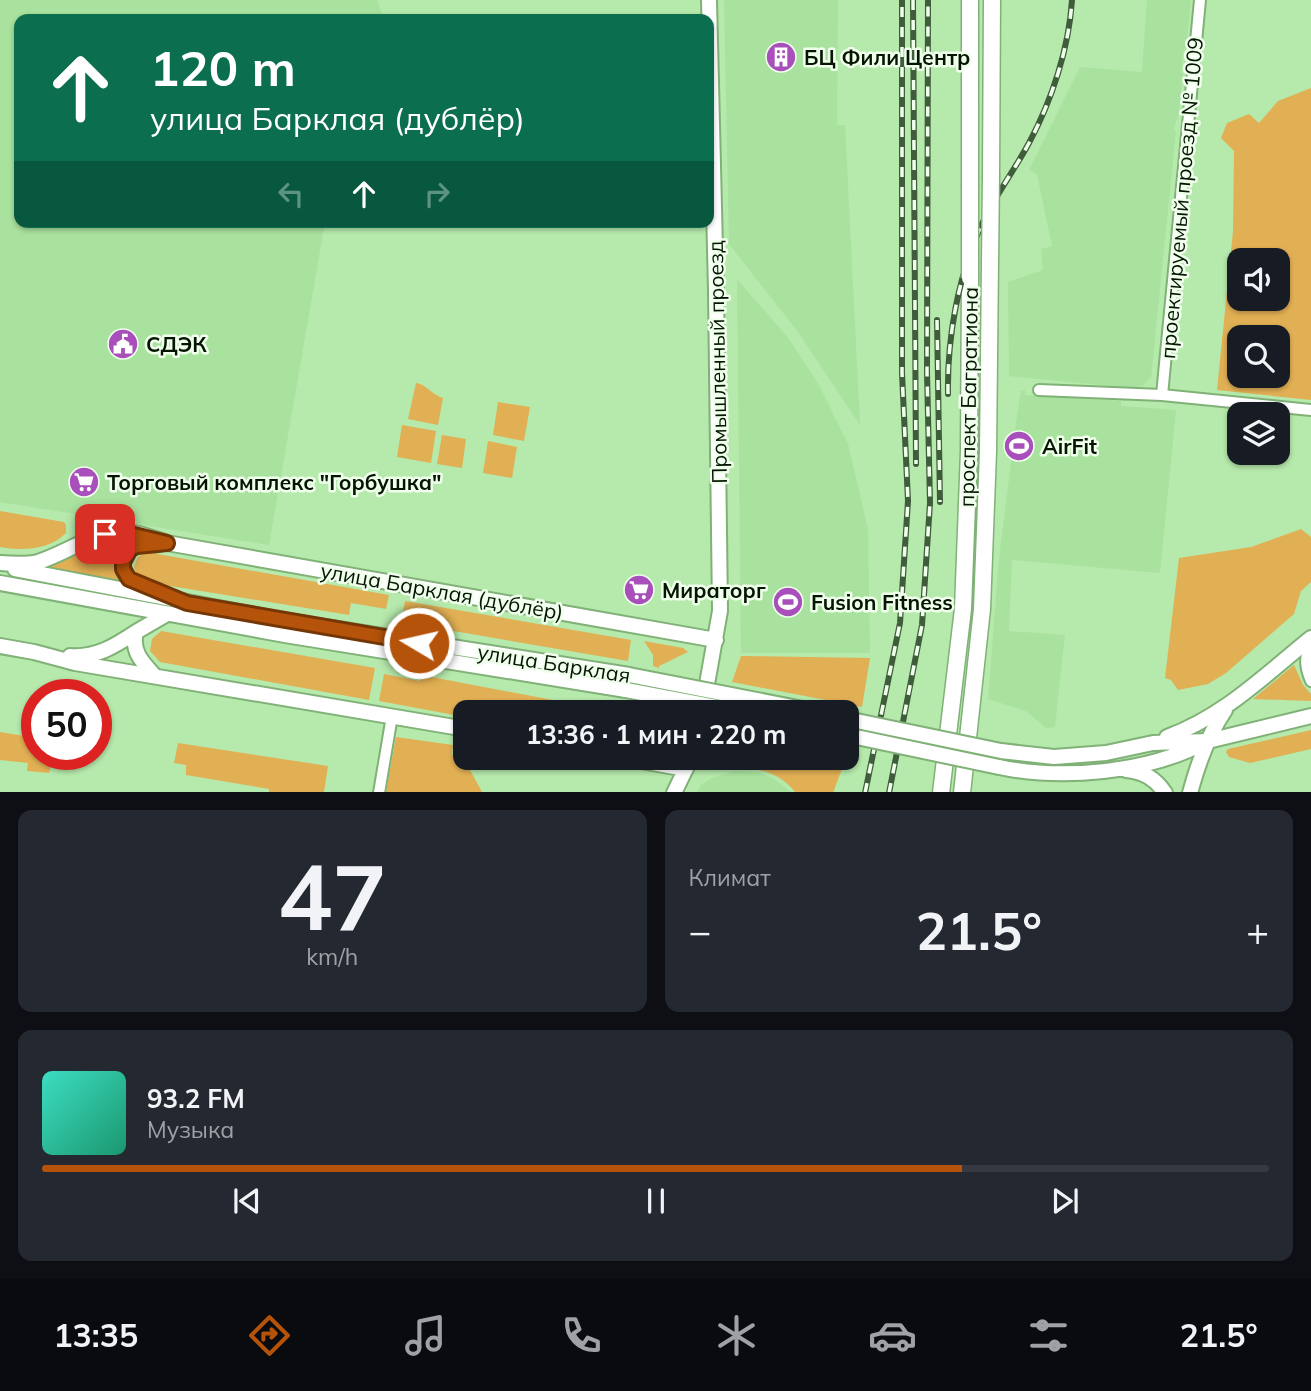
<!DOCTYPE html>
<html lang="ru">
<head>
<meta charset="utf-8">
<style>
	body { margin:0; font-family:Mulish,sans-serif; background:#242831; color:#f1f3f6; height:100vh; display:flex; flex-direction:column; font-size:26px; white-space:nowrap }
	* { box-sizing:border-box; margin:0 }
	p { font-size:23px; color:#9ea1a6 }
	.icon { flex:none; width:38px; height:38px; fill:none; stroke:currentColor; stroke-width:2; stroke-linecap:round; stroke-linejoin:round }
	.map { position:relative; height:792px; overflow:hidden }
	.details { display:flex; flex-direction:column; gap:18px; padding:18px; background:#0d0f14; flex:1 }
	.details>* { flex:none }
	.hud { position:absolute; left:14px; top:14px; width:700px; height:214px; border-radius:14px; box-shadow:0 2px 5px #0004; background:#0b6e4f; color:#fff; overflow:hidden }
	.fabs { position:absolute; left:1227px; top:248px; display:grid; gap:14px }
	.fabs a { display:grid; place-items:center; width:63px; height:63px; border-radius:14px; background:#171b24; box-shadow:0 2px 5px #0004; font-size:35px }
	.speed { position:absolute; left:21px; top:679px; display:flex; gap:14px; font-size:35px; font-weight:700; text-align:center }
	.speed>* { display:grid; place-content:center; width:91px; height:91px; border-radius:50%; background:#171b24; box-shadow:0 2px 5px #0004; line-height:1 }
	.speed .limit { border:10px solid #d22; background:#fff; color:#111 }
	.pin { position:absolute; display:grid; place-items:center; width:60px; height:60px; color:#fff; margin:-30px; border-radius:14px; box-shadow:0 4px 10px #0006 }
	.me { position:absolute; width:77px; margin:-38px; rotate:279deg; stroke-linejoin:round; filter:drop-shadow(0 0 5px #0008) }
	.turn { display:flex; align-items:center; gap:24px; height:147px; padding:0 21px; font-size:32px }
	.turn .icon { width:91px; height:91px; stroke-width:2.5 }
	.turn b { display:block; font-size:49px; line-height:60px }
	.lanes { display:flex; align-items:center; height:66px; padding:0 21px; background:#0003; justify-content:center; gap:35px; direction:ltr }
	.lanes .off { opacity:.35 }
	.big { font-size:52px; font-weight:700; line-height:1.1 }
	.details .card { flex:1; display:flex; flex-direction:column; justify-content:center; gap:10px; min-width:0; padding:0 24px; border-radius:14px; background:#242831 }
	.details .dial { align-items:center; gap:0 }
	.dial b { font-size:91px; line-height:1 }
	.song { display:flex; align-items:center; gap:21px }
	.cover { width:84px; height:84px; border-radius:10px; background:linear-gradient(135deg,hsl(170 70% 55%),hsl(160 70% 35%)) }
	.played { height:7px; border-radius:4px; background:linear-gradient(90deg,#b45309 75%,#363941 75%) }
	.keys { display:flex; justify-content:space-around; direction:ltr }
	.heat { display:flex; justify-content:space-between; align-items:center; font-size:38px; direction:ltr }
	.details .tiles { flex:1; display:grid; gap:18px; grid-template-columns:1fr 1fr }
	.card:last-child { grid-column:span 2 }
	.trip { position:absolute; left:453px; top:700px; width:406px; height:70px; border-radius:14px; background:#171b24; box-shadow:0 2px 5px #0004; font-weight:700; line-height:70px; text-align:center }
	.tabs { display:flex; height:112px; justify-content:space-around; align-items:center; background:#090b0e; color:#9ea1a6 }
	.tabs .icon { width:49px; height:49px }
	.tabs .current { color:#b45309 }
	.tabs b { font-size:32px; color:#f1f3f6 }
	.map>svg:first-child { display:block }
	.built { fill:#a9e19e }
	.green { fill:#e2b054; fill-rule:evenodd }
	.lines { fill:none; stroke-linecap:round; stroke-linejoin:round }
	.street-casing { stroke:#80b177; stroke-width:14 }
	.secondary-casing { stroke:#80b177; stroke-width:18 }
	.primary-casing { stroke:#80b177; stroke-width:19 }
	.street { stroke:#fff; stroke-width:10 }
	.secondary { stroke:#fff; stroke-width:14 }
	.primary { stroke:#fff; stroke-width:16 }
	.rail-casing { stroke:#3f5c3b; stroke-width:6 }
	.rail { stroke:#efffec; stroke-width:3.5; stroke-dasharray:10; stroke-linecap:butt }
	.secondary-bridge-casing { stroke:#80b177; stroke-width:18; stroke-linecap:butt }
	.primary-bridge-casing { stroke:#80b177; stroke-width:19; stroke-linecap:butt }
	.secondary-bridge { stroke:#fff; stroke-width:14 }
	.primary-bridge { stroke:#fff; stroke-width:16 }
	.route-casing { stroke:#753606; stroke-width:18 }
	.route { stroke:#b45309; stroke-width:12 }
	.labels { text-anchor:middle; dominant-baseline:central; stroke-width:5; stroke-linejoin:round; paint-order:stroke }
	.poi-label { font-size:21px; font-weight:bold; fill:#041502; stroke:#efffec; text-anchor:start }
	.street-label { font-size:21px; fill:#041502; stroke:#efffec }
</style>
</head>
<body>
<div class="map">
<svg width="1311" height="793" viewBox="0 0 1311 793">
	<rect width="100%" height="100%" fill="#b6e9ac"/>
	<path class="built" d="M0,0h377l7,19h-365v203h306l-56,323 -269,-43z
		M724,0h114l-1,125h8l15,300 -62,-93 -69,-88z
		M1147,0h44l-5,47 -3,5 -2,21 2,1 -5,45 -2,1 -2,11h2l-25,247 -9,8 -11,2 -122,-12 -1,-94 35,-12 -2,-21 11,-3 -15,-72 -8,-4 51,-103 62,5z
		M737,279l52,60 30,46 29,59 20,85 2,124h-129z
		M1025,390v5l96,6v5l55,4 -16,163 -148,-13 -3,71 56,4 -10,92 -9,1 -20,-17 -38,-12 11,-141 18,-142 4,-25z
		M735,771l25,2 14,6 17,13h-94l4,-7 11,-7z"/>
	<path class="green" d="M1311,88v312l-94,-10 16,-159 1,-80 -13,-13 6,-15 22,-9 10,9 19,-22zM1239,261h39v38h-39zM1239,338h39v38h-39z
		M416,383c10,1 16,12 27,15l-5,27 -30,-6z
		M498,402l32,5 -6,34 -31,-6z
		M402,425l34,6 -5,32 -34,-6z
		M442,435l24,4 -4,29 -25,-4z
		M488,441l29,6 -5,31 -29,-5z
		M0,511l64,11 2,3v8c-16,17 -44,18 -66,14z
		M1301,529l10,8v45l-10,9 -7,23 -68,59 -18,11 -30,6 -7,-10 -6,-2 14,-120 72,-11z
		M112,540l11,1 3,3c-11,12 -12,21 -5,37l-73,-14z
		M147,552l5,1 237,42 -3,14 -35,-6 -2,12 -203,-33 -9,-6 -3,-9 4,-10z
		M405,601l226,39 -3,21 -227,-39z
		M161,631l214,37 -6,32 -209,-38 -10,-11 2,-12z
		M644,641l39,7 5,4 -29,14v2l-6,-2v-11z
		M741,656l129,2 -8,49 -130,-25z
		M1294,665l9,20 8,9v7l-58,-2z
		M384,674l36,7 1,-6 195,37h-150l-1,5 -86,-16z
		M1311,730v19l-61,14 -21,-6 -3,-5 2,-3z
		M0,732l37,6v16h4l-1,6 12,2 -3,11 -22,-2 1,-8 -28,-3z
		M396,737l57,8 -1,10 11,2 19,35h-96z
		M178,743l150,23 -4,26h-55v-3l-83,-14v-10l-12,-2z
		M714,758h132l-13,35 -38,-1c-20,-26 -53,-25 -83,-28z"/>
	<g class="lines">
		<g class="street-casing">
			<path id="street" d="M1039,390l123,5 149,15
				M1162,395l38,-395
				M1311,643c-7,14 -6,24 0,38
				M379,793l13,-77"/>
		</g>
		<g class="secondary-casing">
			<path id="secondary" d="M0,563c13,1 25,2 38,-1 28,-9 52,-28 82,-30 16,-1 32,6 47,11l549,97
				M15,569l272,52 342,54
				M0,583l285,52 341,55
				M158,591c-8,-3 -19,-5 -26,-10 -14,-8 -11,-31 5,-35 7,-2 15,-1 22,-2
				M0,646l34,6 41,11 391,66
				M70,656c26,2 45,-10 66,-24
				M154,675c-12,-13 -23,-24 -18,-43l31,-18
				M702,712l18,-101 -4,-321 -7,-290
				M1167,737c56,-20 98,-62 144,-99
				M1001,751l53,6 52,-4 47,-10 55,-2 103,-25
				M624,758l62,11
				M999,767c62,13 148,6 204,-24
				M1126,770c18,2 29,8 39,23
				M674,793l17,-35
				M1190,793c8,-30 18,-58 35,-83"/>
		</g>
		<g class="primary-casing">
			<path id="primary" d="M991,176l1,-176
				M970,184v-184
				M941,793l22,-184 6,-158 1,-173
				M962,793l20,-184 6,-157 2,-189"/>
		</g>
		<use href="#street" class="street"/>
		<use href="#secondary" class="secondary"/>
		<use href="#primary" class="primary"/>
		<g class="rail-casing">
			<path id="rail" d="M913,0l3,464
				M937,320l3,182
				M948,394c-1,-56 10,-117 33,-168 13,-29 33,-55 48,-83 23,-43 40,-95 43,-143
				M865,793l35,-170 8,-122 -6,-128v-373
				M889,793l33,-168 8,-122 -3,-131 1,-372"/>
		</g>
		<use href="#rail" class="rail"/>
		<g class="secondary-bridge-casing">
			<path id="secondary-bridge" d="M629,675l189,37
				M626,690l116,22
				M847,719l154,32
				M847,735l152,32"/>
		</g>
		<g class="primary-bridge-casing">
			<path id="primary-bridge" d="M990,263l1,-87
				M970,278v-94"/>
		</g>
		<use href="#secondary-bridge" class="secondary-bridge"/>
		<use href="#primary-bridge" class="primary-bridge"/>
	</g>
	<g class="lines">
		<g class="route-casing">
			<path id="route" d="M105,534l17,-2 45,11 -30,3 -7,3 -7,13v7l6,10 58,24 232,40"/>
		</g>
		<use href="#route" class="route"/>
	</g>
	<defs>
		<g id="building-disc" transform="scale(1.575)"><circle r="9.5" fill="#a84fbb" stroke="#efffec"/><path d="M-4-6H4V6H1V3H-1V6H-4ZM-2.5-4.3h1.7v1.8h-1.7ZM.8-4.3h1.7v1.8H.8ZM-2.5-1h1.7V.8h-1.7ZM.8-1h1.7V.8H.8Z" fill="#fff"/></g>
		<g id="civic-disc" transform="scale(1.575)"><circle r="9.5" fill="#a84fbb" stroke="#efffec"/><path d="M-.6-6.5H3V-4.5H.6V-3L4-1V1h2V6H-6V1h2V-1L-.6-3ZM-1.2 2.5V6h2.4V2.5Z" fill="#fff"/></g>
		<g id="stadium-disc" transform="scale(1.575)"><circle r="9.5" fill="#a84fbb" stroke="#efffec"/><path d="M0-5a6.5 5 0 1 0 0 10a6.5 5 0 1 0 0-10ZM-3.5-1.8h7v3.6h-7Z" fill="#fff"/></g>
		<g id="supermarket-disc" transform="scale(1.575)"><circle r="9.5" fill="#a84fbb" stroke="#efffec"/><path d="M-6-5.5h2.5l.6 2H6L4.5 2H-2.5L-4.4-4H-6ZM-1.5 3.2a1.3 1.3 0 1 0 .1 0ZM3 3.2a1.3 1.3 0 1 0 .1 0Z" fill="#fff"/></g>
	</defs>
	<g fill-rule="evenodd">
		<use href="#building-disc" x="781" y="57"/>
		<use href="#civic-disc" x="123" y="344"/>
		<use href="#stadium-disc" x="1019" y="446"/>
		<use href="#supermarket-disc" x="84" y="482"/>
		<use href="#supermarket-disc" x="639" y="590"/>
		<use href="#stadium-disc" x="788" y="602"/>
	</g>
	<g class="labels">
		<g class="poi-label">
			<text x="804" y="57">БЦ Фили Центр</text>
			<text x="146" y="344">СДЭК</text>
			<text x="1042" y="446">AirFit</text>
			<text x="107" y="482">Торговый комплекс "Горбушка"</text>
			<text x="662" y="590">Мираторг</text>
			<text x="811" y="602">Fusion Fitness</text>
		</g>
		<g class="street-label">
			<text transform="translate(1181 198) rotate(-85)">проектируемый проезд № 1009</text>
			<text transform="translate(717 362) rotate(-91)">Промышленный проезд</text>
			<text transform="translate(968 397) rotate(-89)">проспект Багратиона</text>
			<text transform="translate(442 591) rotate(10)">улица Барклая (дублёр)</text>
			<text transform="translate(554 663) rotate(9)">улица Барклая</text>
		</g>
	</g>
</svg>
<div class="fabs">
<a><svg class="icon" aria-label="sound" viewBox="0 0 24 24"><path d="M4 9h4l5-4v14l-5-4H4zM17 9q2 3 0 6"/></svg></a>
<a><svg class="icon" aria-label="search" viewBox="0 0 24 24"><circle cx="10" cy="10" r="6"/><path d="M15 15l6 6"/></svg></a>
<a><svg class="icon" aria-label="layers" viewBox="0 0 24 24"><path d="M12 4l9 5-9 5-9-5zM3 14l9 5 9-5"/></svg></a>
</div>
<div class="speed"><div class="limit">50</div></div>
<div class="pin" style="left:105px;top:534px;background:#d93025"><svg class="icon" aria-label="arrive" viewBox="0 0 24 24"><path d="M6 21V4h12l-3 4 3 4H6"/></svg></div>
<svg class="me" style="left:419px;top:643px" viewBox="-20 -20 40 40"><circle r="17" fill="#b45309" stroke="#fff" stroke-width="3"/><path d="M0-11L8 9 0 5-8 9z" fill="#fff"/></svg>
<div class="trip">13:36 · 1 мин · 220 m</div>
<div class="hud">
<div class="turn"><svg class="icon" aria-label="ahead" viewBox="0 0 24 24"><path d="M12 20V5M6 11l6-6 6 6"/></svg><div><b>120 m</b>улица Барклая (дублёр)</div></div>
<div class="lanes"><svg class="icon off" aria-label="left" viewBox="0 0 24 24"><path d="M17 20v-9H6M10 6l-5 5 5 5"/></svg><svg class="icon" aria-label="ahead" viewBox="0 0 24 24"><path d="M12 20V5M6 11l6-6 6 6"/></svg><svg class="icon off" aria-label="right" viewBox="0 0 24 24"><path d="M7 20v-9h11M14 6l5 5-5 5"/></svg></div>
</div>
</div>
<section class="details">
<div class="tiles">
<div class="card dial"><b>47</b><p>km/h</p></div>
<div class="card"><p>Климат</p>
<div class="heat"><a>−</a><b class="big">21.5°</b><a>+</a></div>
</div>
<div class="card">
<div class="song"><i class="cover"></i><div><b>93.2 FM</b><p>Музыка</p></div></div>
<div class="played"></div>
<div class="keys"><svg class="icon" aria-label="previous" viewBox="0 0 24 24"><path d="M18 5L8 12l10 7zM5 5v14"/></svg><svg class="icon" aria-label="pause" viewBox="0 0 24 24"><path d="M8 5v14M16 5v14"/></svg><svg class="icon" aria-label="next" viewBox="0 0 24 24"><path d="M6 5l10 7-10 7zM19 5v14"/></svg></div>
</div>
</div>
</section>
<nav class="tabs">
<b>13:35</b>
<svg class="icon current" aria-label="directions" viewBox="0 0 24 24"><path d="M12 3l9 9-9 9-9-9zM9 14v-3h6M13 9l2 2-2 2"/></svg>
<svg class="icon" aria-label="music" viewBox="0 0 24 24"><path d="M9 18V5l10-2v13"/><circle cx="6" cy="18" r="3"/><circle cx="16" cy="16" r="3"/></svg>
<svg class="icon" aria-label="phone" viewBox="0 0 24 24"><path d="M5 4h4l2 5-3 2q2 4 5 5l2-3 5 2v4C11 20 4 13 5 4z"/></svg>
<svg class="icon" aria-label="climate" viewBox="0 0 24 24"><path d="M12 3v18M4 7l16 10M4 17L20 7"/></svg>
<svg class="icon" aria-label="car" viewBox="0 0 24 24"><path d="M5 17H2v-5l4-1 3-4h7l3 4 3 1v5h-3M9 17h6M6 11h13"/><circle cx="7" cy="17" r="2"/><circle cx="17" cy="17" r="2"/></svg>
<svg class="icon" aria-label="filters" viewBox="0 0 24 24"><path d="M4 7h16M4 17h16"/><circle cx="9" cy="7" r="2"/><circle cx="15" cy="17" r="2"/></svg>
<b>21.5°</b>
</nav>
</body>
</html>
